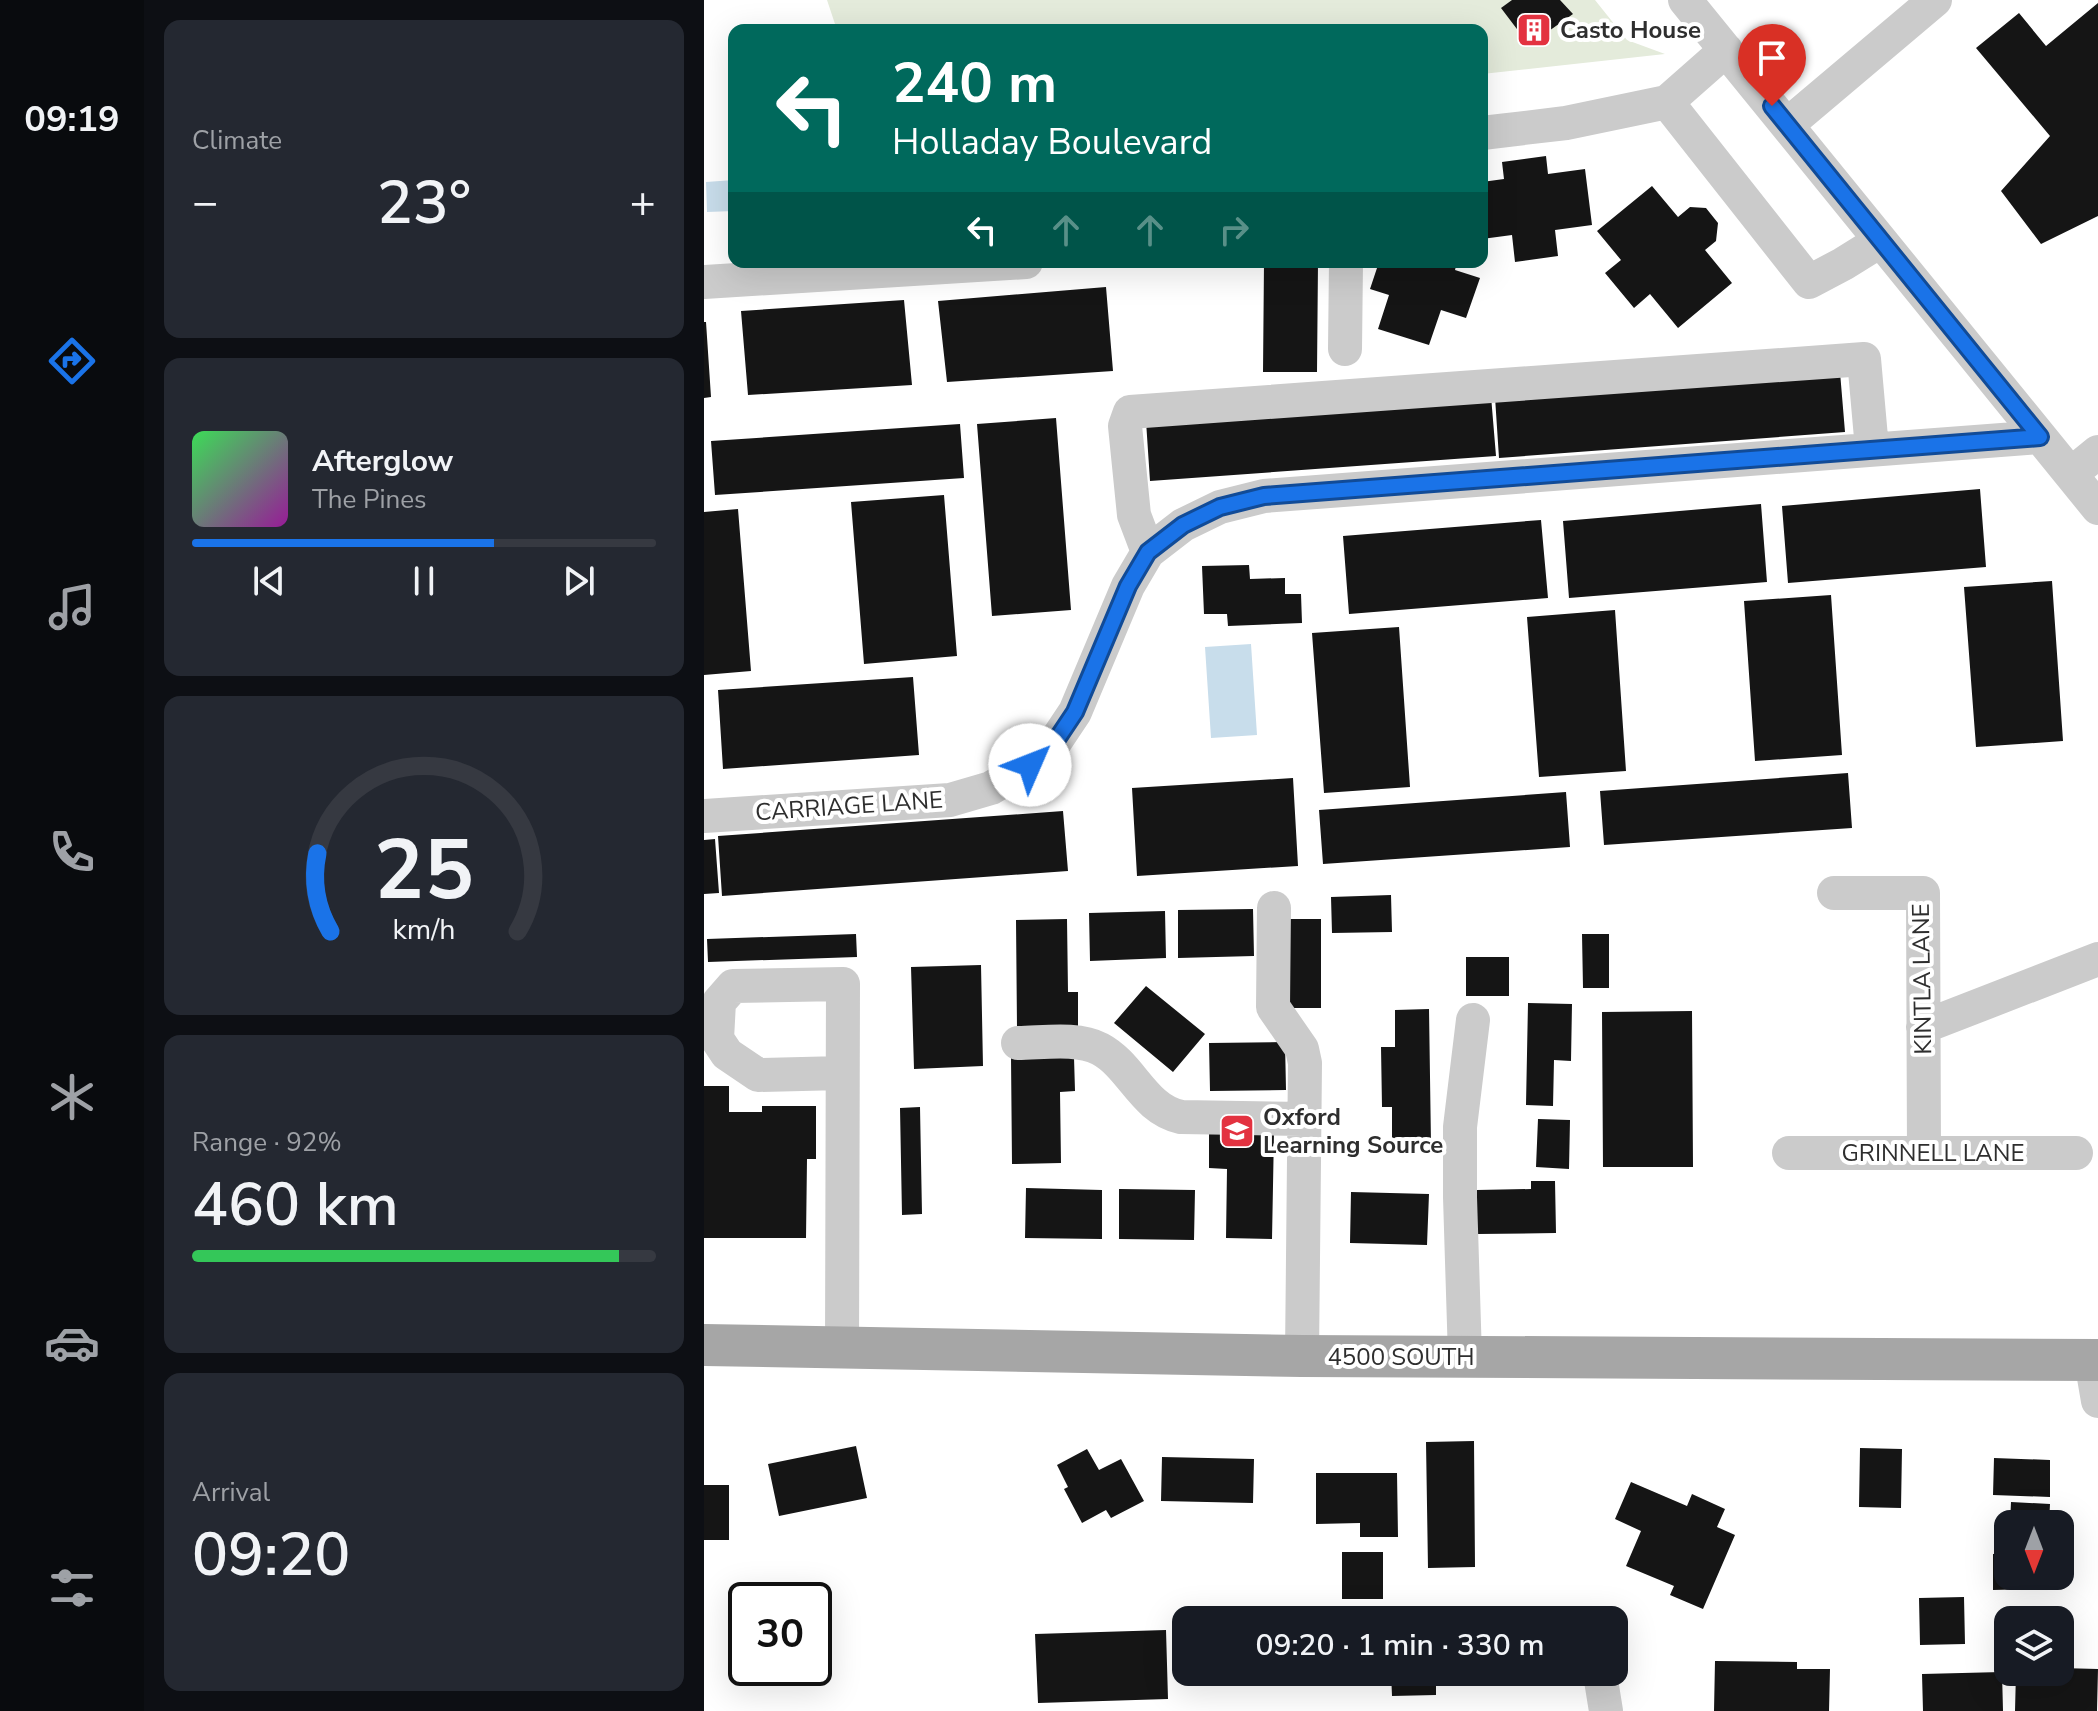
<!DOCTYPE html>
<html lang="en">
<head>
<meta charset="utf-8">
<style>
	body { margin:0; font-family:"Nunito Sans",sans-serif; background:#242831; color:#f1f3f6; height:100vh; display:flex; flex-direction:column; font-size:30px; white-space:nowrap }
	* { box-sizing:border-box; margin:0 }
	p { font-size:26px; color:#9ea1a6 }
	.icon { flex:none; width:44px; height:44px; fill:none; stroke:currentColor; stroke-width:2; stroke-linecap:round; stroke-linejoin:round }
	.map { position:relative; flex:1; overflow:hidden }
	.panel { display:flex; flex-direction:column; gap:20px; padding:20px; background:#0d0f14; width:560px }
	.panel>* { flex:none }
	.banner { position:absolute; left:24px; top:24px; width:760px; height:244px; border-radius:16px; box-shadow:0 8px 32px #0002; background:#00695c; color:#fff; overflow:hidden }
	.needle { width:52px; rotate:180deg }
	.tools { position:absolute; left:1290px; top:1510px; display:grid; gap:16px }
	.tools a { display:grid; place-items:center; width:80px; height:80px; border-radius:16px; background:#171b24; box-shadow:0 8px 32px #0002; font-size:40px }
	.speed { position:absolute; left:24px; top:1582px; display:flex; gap:16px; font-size:40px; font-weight:700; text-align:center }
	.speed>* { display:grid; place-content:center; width:104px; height:104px; border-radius:50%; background:#171b24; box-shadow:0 8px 32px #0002; line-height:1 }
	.speed .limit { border:4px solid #111; border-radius:12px; background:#fff; color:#111 }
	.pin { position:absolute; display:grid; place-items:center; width:68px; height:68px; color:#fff; margin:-82px -34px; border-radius:50% 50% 50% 0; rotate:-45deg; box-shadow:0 0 8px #0007 }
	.pin .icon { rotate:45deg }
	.me { position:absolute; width:88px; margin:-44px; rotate:46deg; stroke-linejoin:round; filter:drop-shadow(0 0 6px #0008) }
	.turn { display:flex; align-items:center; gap:28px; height:168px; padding:0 32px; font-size:36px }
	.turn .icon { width:104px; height:104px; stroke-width:2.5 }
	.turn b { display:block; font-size:56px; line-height:68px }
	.lanes { display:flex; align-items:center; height:76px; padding:0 32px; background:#0003; justify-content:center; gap:40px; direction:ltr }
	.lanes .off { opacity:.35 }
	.big { font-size:60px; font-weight:600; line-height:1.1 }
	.panel .tile { flex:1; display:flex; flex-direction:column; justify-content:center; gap:12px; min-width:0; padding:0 28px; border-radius:16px; background:#242831 }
	.panel .dial { align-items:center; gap:0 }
	.dial svg { height:208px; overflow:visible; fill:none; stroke:#363941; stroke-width:7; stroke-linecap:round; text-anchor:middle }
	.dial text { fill:#f1f3f6; stroke:none }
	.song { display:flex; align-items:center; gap:24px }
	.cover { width:96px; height:96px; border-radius:12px; background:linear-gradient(135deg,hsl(130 70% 55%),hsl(300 70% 35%)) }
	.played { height:8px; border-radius:4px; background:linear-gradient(90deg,#1a73e8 65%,#363941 65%) }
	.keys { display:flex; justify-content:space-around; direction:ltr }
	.heat { display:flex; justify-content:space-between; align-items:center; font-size:44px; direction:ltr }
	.charge { height:12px; border-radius:6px; background:linear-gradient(90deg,#34c759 92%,#363941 0) }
	.trip { position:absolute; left:468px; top:1606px; width:456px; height:80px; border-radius:16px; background:#171b24; box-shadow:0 8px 32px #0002; font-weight:600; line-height:80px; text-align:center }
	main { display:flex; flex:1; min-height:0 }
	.tab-bar { display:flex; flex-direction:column; width:144px; justify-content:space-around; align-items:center; background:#090b0e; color:#9ea1a6 }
	.tab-bar .icon { width:56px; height:56px }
	.tab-bar .current { color:#1a73e8 }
	.tab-bar b { font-size:36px; color:#f1f3f6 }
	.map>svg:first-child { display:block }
	.green { fill:#e4ebdb }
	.water { fill:#c8ddeb }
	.building { fill:#151515 }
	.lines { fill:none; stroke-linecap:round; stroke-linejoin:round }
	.minor { stroke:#cbcbcb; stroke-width:34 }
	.major { stroke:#a6a6a6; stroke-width:42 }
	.route-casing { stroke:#114b97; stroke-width:20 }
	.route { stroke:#1a73e8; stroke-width:14 }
	.labels { text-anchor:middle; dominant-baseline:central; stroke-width:8; stroke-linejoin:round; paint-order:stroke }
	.poi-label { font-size:24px; font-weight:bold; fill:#2e2e2e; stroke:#fff; text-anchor:start }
	.street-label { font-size:24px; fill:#2e2e2e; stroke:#fff }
</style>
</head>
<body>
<main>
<nav class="tab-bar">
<b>09:19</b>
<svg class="icon current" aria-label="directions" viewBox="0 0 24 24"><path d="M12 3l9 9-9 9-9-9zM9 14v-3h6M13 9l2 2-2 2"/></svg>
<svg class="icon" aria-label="music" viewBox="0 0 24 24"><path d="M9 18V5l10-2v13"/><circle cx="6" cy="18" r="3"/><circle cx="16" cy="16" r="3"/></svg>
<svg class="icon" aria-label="phone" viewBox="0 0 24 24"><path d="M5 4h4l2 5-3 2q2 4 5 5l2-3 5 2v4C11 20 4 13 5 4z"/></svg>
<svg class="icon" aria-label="climate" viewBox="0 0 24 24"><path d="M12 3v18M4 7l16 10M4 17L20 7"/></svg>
<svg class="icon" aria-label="car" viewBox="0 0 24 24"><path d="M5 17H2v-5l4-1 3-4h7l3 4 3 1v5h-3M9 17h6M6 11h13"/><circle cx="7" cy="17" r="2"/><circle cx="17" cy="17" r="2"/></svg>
<svg class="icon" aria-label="filters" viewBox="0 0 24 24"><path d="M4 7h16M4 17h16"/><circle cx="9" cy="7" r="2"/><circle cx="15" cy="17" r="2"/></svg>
</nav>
<section class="panel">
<div class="tile"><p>Climate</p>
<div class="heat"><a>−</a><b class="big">23°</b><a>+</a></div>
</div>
<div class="tile">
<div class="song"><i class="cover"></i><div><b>Afterglow</b><p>The Pines</p></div></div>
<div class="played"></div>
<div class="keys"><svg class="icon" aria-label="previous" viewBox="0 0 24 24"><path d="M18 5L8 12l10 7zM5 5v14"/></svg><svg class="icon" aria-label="pause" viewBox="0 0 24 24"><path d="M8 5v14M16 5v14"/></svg><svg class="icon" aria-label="next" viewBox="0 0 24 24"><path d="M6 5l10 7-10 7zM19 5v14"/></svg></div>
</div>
<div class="tile dial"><svg viewBox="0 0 100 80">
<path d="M14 69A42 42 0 1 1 86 69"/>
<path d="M14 69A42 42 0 0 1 9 39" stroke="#1a73e8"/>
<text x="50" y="56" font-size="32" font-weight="700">25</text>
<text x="50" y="72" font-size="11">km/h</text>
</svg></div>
<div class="tile"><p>Range · 92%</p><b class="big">460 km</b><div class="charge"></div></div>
<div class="tile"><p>Arrival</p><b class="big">09:20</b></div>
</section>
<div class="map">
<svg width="1394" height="1711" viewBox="0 0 1394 1711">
	<rect width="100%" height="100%" fill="#fff"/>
	<path class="green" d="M123,0h768l32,40 38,14 -183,20v-44h-645z"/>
	<path class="water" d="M30,180v31l-27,1 -1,-30z
		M547,644l6,91 -46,3 -6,-91z"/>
	<path class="building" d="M808,0h48l13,14 -44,31 -28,-37z
		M1394,3v213l-57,28 -40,-53 49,-55 -74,-88 43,-35 27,33z
		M842,156l2,18 37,-5 7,56 -37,5 3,26 -43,6 -3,-27 -30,4v-57l22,-3 -2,-17z
		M948,186l26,31 12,-10 16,1 12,15 -2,18 -11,9 27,33 -54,45 -28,-34 -16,14 -29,-35 16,-13 -24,-29z
		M560,262h54l-1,110h-54z
		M675,262h78l-2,8 25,8 -14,40 -25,-8 -12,35 -51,-16 11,-34 -19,-6z
		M402,287l7,84 -166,11 -9,-81z
		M200,300l8,85 -164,10 -7,-84z
		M0,322h2l5,75 -7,1z
		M1136,372l5,60 -346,26 -4,-61z
		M787,396l5,60 -346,25 -4,-60z
		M352,418l15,192 -79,6 -15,-192z
		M256,424l4,54 -249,17 -4,-54z
		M1276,489l6,78 -198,16 -6,-77z
		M240,495l13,161 -93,8 -13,-162z
		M1057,504l6,78 -198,16 -6,-77z
		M34,509l13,162 -47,4v-163z
		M837,520l7,78 -199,16 -6,-78z
		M545,565l1,14 35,-1v16h16l1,29 -74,3 -1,-12h-23l-2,-48z
		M1348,581l11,160 -87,6 -12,-160z
		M1127,595l11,160 -87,6 -11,-160z
		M911,610l11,161 -87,6 -12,-160z
		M695,627l11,160 -86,6 -12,-160z
		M209,677l6,78 -196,14 -5,-79z
		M1144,773l4,55 -248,17 -4,-54z
		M589,778l5,88 -161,10 -5,-88z
		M862,792l4,55 -247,17 -4,-54z
		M359,811l5,60 -346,25 -4,-60z
		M11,839l4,54 -15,1v-54z
		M687,895l1,37 -60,1 -1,-36z
		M549,909l1,47 -76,2v-48z
		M461,911l1,47 -76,3 -1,-48z
		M363,919l1,73h10v35l-61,1 -1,-108z
		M584,919h33v89h-33z
		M152,934l1,23 -149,5 -1,-23z
		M878,934h27v54h-26z
		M762,957h43v39h-43z
		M277,965l2,101 -69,3 -3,-102z
		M442,986l59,48 -32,38 -59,-49z
		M824,1003l44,1 -1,57 -17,-1 -1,46 -27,-1z
		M725,1009l2,135h-39v-37h-10l-1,-60h14v-37z
		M988,1011l1,156h-90l-1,-155z
		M581,1042l1,48 -76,1 -1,-48z
		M307,1057h63l1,34 -15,1 1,71 -49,1z
		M0,1086h25v26h33v-6h54v53h-9l-1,79h-102z
		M216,1107l2,107 -20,1 -2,-107z
		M834,1119l32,1 -1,49 -33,-2z
		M505,1131l65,1 -2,107 -46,-1 1,-69 -18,-1z
		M827,1181h24l1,52 -79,1v-44l54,-1z
		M322,1188l76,2v49l-77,-1z
		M415,1189l76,1 -1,50 -75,-1z
		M647,1192l78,2 -2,51 -77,-2z
		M770,1441l1,126 -47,1 -2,-126z
		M152,1446l11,52 -88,18 -11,-52z
		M1156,1448l42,1 -1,59 -42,-1z
		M383,1449l12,21 22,-11 23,42 -33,17 -5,-8 -24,13 -18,-34 4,-2 -11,-22z
		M458,1457l92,2 -1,44 -92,-2z
		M1290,1458l56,2v37l-57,-2z
		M612,1473h81l1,64h-38v-14l-44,1z
		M927,1482l56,24 5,-12 33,15 -8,18 18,8 -32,74 -33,-14 4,-9 -48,-20 15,-35 -26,-12z
		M0,1485h25v55h-25z
		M1307,1502l39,2 -1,20h-39z
		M638,1552h41v47h-41z
		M1304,1553v23h31v13l-46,1v-36z
		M1260,1597l1,47 -45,1 -1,-47z
		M462,1630l2,69 -130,4 -3,-69z
		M1011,1661l82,1v7h33l-1,42h-115z
		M1356,1668l38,1 -1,42h-82l1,-39h44z
		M687,1672h45v23l-44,1z
		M1298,1672l1,39h-80l-1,-37z"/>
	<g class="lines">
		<path class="minor" d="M981,0l413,508
			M963,102l59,-52
			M1083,125l148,-125
			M778,133l84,-10 101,-21 142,180 34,-18 37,-23
			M0,282l322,-20
			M641,349l1,-87
			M1367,474l27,-22
			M444,552l-14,-37 -9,-89 5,-14 734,-53 8,90
			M0,816l246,-16 41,-12 39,-23 23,-20 22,-33 53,-126 20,-34 35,-27 37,-18 44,-11 776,-59
			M1130,893h89l1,259
			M570,908l-1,99 29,42 3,14 -3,293
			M1219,1027l175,-68
			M314,1043c24,0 59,-6 82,6 32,17 43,60 81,68l123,2
			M1085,1153h287
			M138,1349l1,-365 -110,2 -14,16 -2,37 10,15 31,21 84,-2
			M761,1357l-5,-160v-70l13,-107
			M1387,1360l7,41
			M896,1674l6,37"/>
		<path class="major" d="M0,1345l598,11 796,4"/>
	</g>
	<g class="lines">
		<g class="route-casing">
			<path id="route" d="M326,765l23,-20 22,-33 53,-126 20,-34 35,-27 37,-18 44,-11 776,-59 -268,-331"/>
		</g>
		<use href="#route" class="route"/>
	</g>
	<defs>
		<g id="building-square" transform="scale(1.8)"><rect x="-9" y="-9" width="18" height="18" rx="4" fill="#e33240" stroke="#fff"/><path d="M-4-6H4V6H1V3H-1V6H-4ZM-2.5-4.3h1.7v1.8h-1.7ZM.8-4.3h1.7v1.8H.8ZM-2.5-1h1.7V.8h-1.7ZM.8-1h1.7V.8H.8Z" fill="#fff"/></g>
		<g id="school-square" transform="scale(1.8)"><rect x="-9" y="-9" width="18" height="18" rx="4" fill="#e33240" stroke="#fff"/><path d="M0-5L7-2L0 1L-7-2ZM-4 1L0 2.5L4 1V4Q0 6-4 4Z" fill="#fff"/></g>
	</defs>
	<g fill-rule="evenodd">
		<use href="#building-square" x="830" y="30"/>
		<use href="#school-square" x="533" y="1131"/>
	</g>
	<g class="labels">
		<g class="poi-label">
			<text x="856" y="30">Casto House</text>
			<text x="559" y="1117">Oxford<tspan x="559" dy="28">Learning Source</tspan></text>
		</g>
		<g class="street-label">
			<text transform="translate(145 806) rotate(-4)">CARRIAGE LANE</text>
			<text transform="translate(1218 979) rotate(-91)">KINTLA LANE</text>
			<text x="1229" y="1153">GRINNELL LANE</text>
			<text x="697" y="1357">4500 SOUTH</text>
		</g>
	</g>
</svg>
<div class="tools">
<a><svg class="needle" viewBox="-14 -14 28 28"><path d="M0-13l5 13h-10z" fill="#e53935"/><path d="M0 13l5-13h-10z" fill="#9ea1a6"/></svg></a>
<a><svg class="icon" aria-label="layers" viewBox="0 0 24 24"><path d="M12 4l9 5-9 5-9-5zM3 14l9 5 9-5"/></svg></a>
</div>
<div class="speed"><div class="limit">30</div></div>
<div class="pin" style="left:1068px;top:106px;background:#d93025"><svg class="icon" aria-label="arrive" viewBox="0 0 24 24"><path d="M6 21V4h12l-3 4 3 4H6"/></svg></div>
<svg class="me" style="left:326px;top:765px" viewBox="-20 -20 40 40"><circle r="19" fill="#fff"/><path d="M0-13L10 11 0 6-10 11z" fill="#1a73e8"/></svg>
<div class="trip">09:20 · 1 min · 330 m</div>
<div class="banner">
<div class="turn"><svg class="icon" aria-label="left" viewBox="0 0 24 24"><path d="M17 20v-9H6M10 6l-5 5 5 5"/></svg><div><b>240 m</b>Holladay Boulevard</div></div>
<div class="lanes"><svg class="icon" aria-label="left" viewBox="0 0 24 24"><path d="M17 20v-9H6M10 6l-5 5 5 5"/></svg><svg class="icon off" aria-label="ahead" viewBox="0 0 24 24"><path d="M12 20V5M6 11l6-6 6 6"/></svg><svg class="icon off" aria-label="ahead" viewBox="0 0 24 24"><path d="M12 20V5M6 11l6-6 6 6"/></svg><svg class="icon off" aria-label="right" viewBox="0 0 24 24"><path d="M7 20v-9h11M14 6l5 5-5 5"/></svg></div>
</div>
</div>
</main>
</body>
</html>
